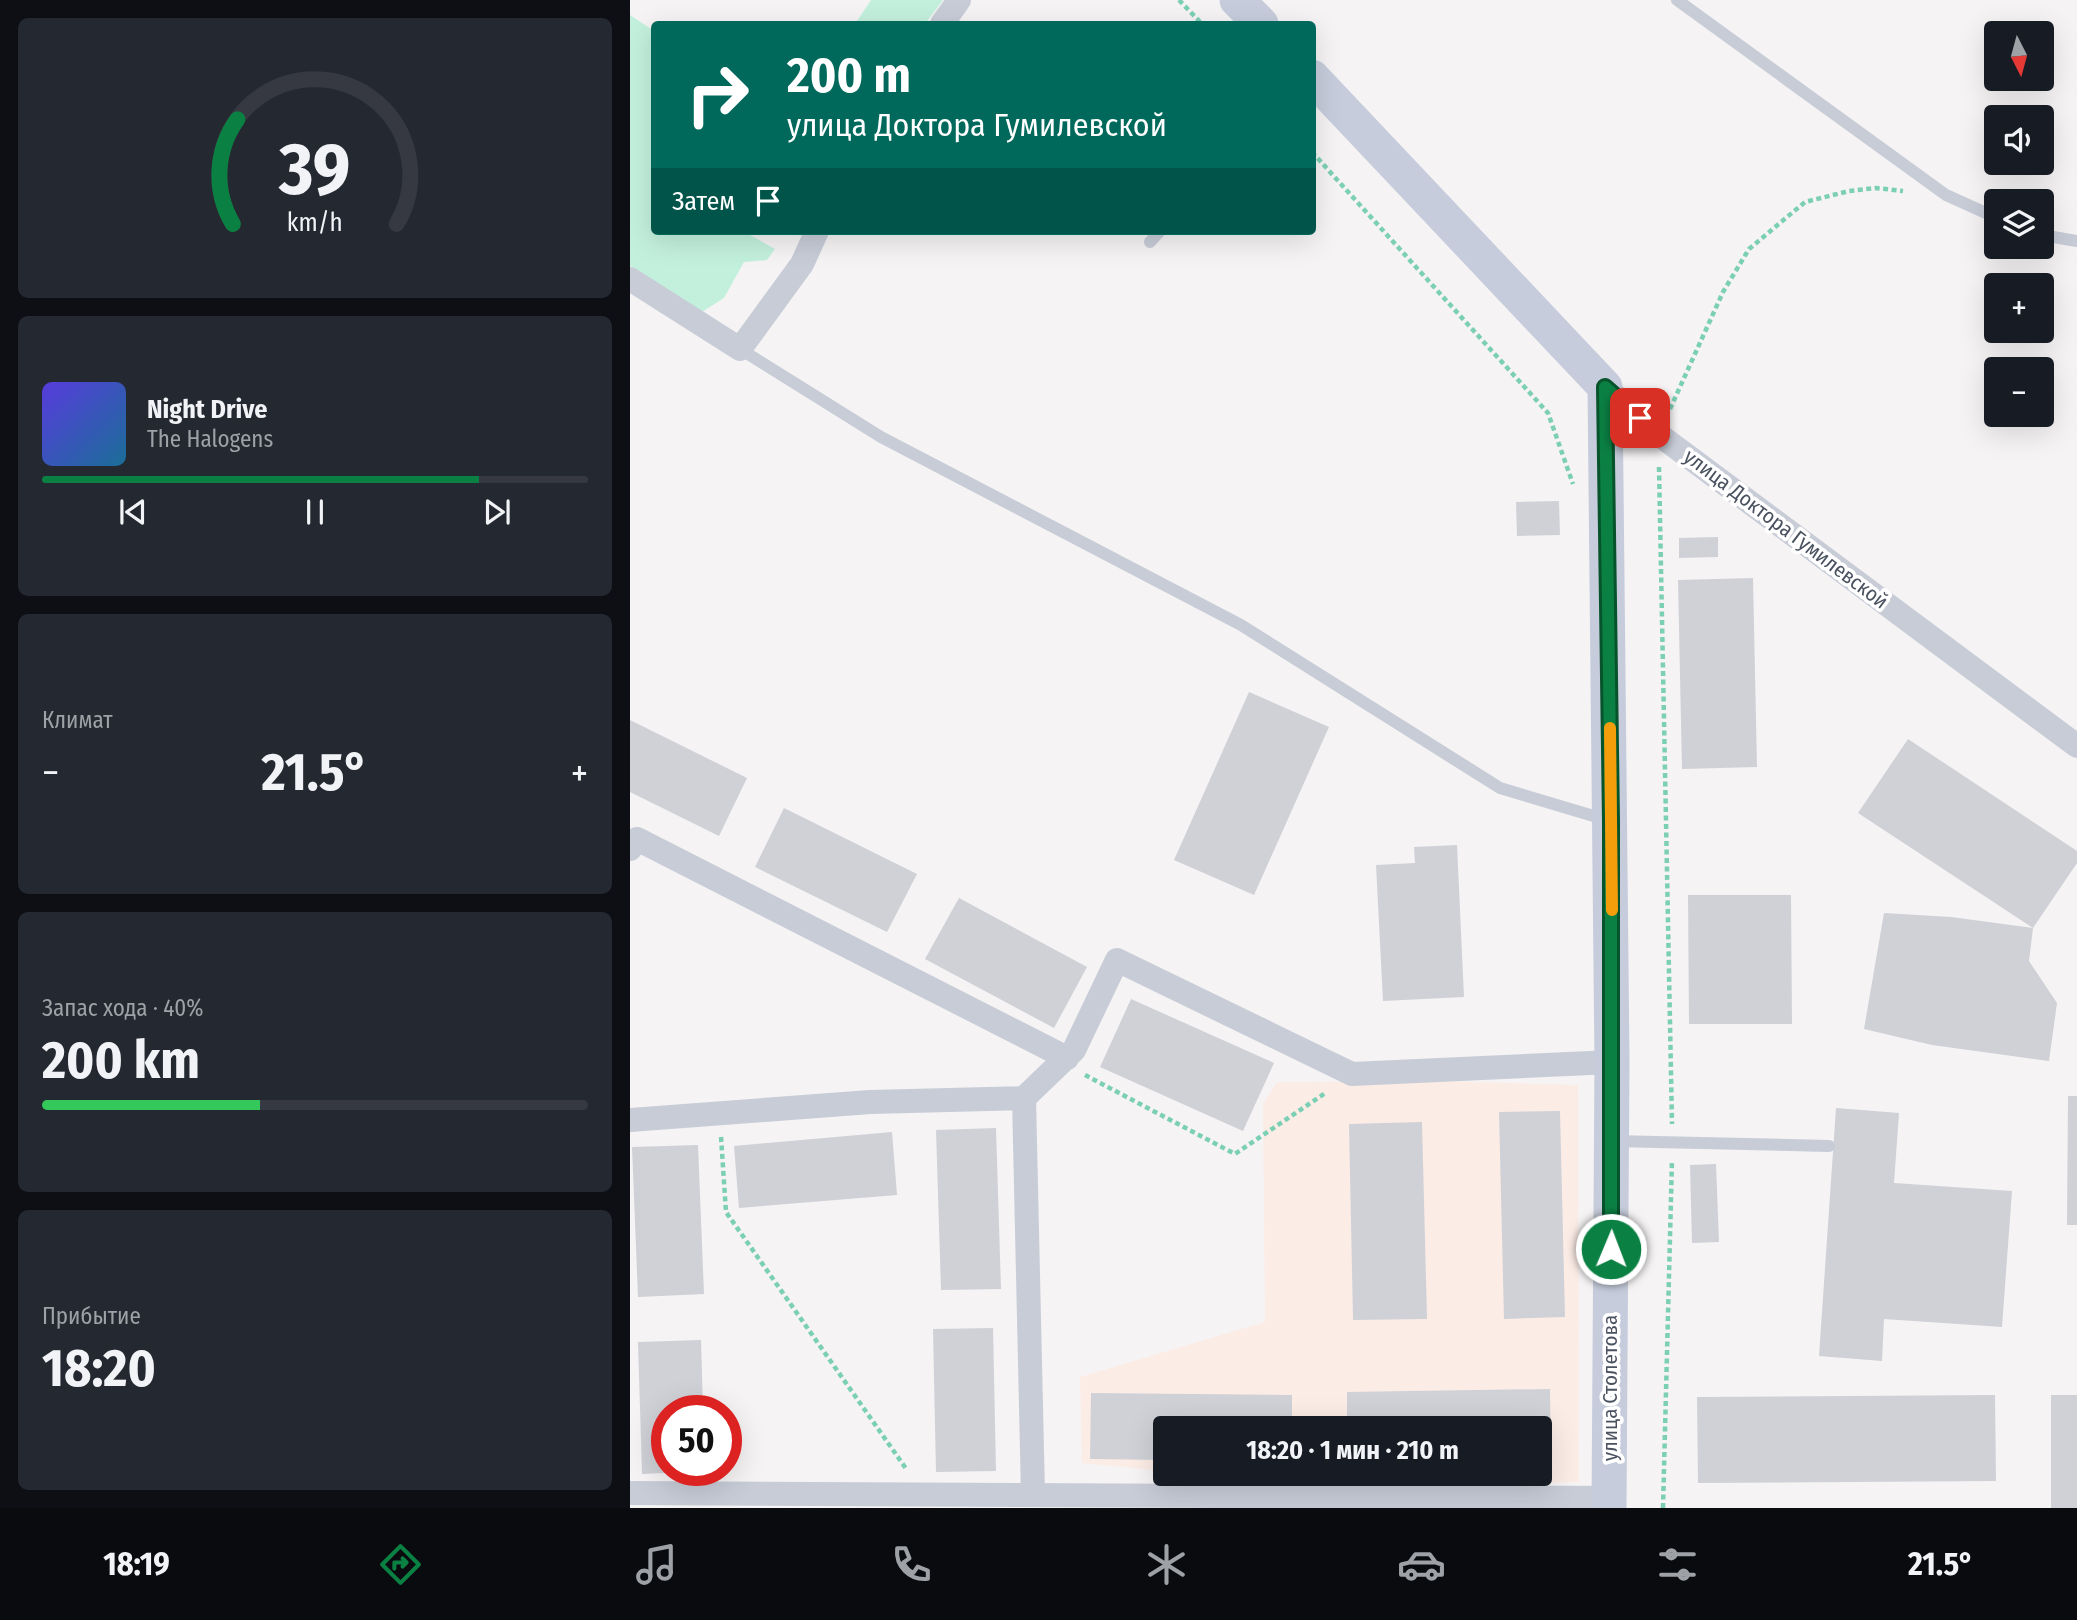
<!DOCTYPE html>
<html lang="ru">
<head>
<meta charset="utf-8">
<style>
	body { margin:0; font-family:"Fira Sans Condensed",sans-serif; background:#242831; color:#f1f3f6; height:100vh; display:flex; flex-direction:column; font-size:26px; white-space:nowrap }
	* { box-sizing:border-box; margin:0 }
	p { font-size:23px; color:#9ea1a6 }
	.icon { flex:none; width:38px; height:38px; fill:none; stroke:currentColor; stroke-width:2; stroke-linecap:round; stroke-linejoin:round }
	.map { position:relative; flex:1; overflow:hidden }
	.sheet { display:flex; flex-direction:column; gap:18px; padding:18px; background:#0d0f14; width:630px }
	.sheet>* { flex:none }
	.hud { position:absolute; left:21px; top:21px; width:665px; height:214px; border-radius:7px; box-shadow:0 7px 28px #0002; background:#00695c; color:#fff; overflow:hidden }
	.needle { width:46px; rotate:174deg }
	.tools { position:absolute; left:1354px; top:21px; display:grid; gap:14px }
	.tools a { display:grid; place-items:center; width:70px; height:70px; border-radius:7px; background:#171b24; box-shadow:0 7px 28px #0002; font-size:35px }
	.speed { position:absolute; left:21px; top:1395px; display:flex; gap:14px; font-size:35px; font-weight:700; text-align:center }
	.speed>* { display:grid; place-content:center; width:91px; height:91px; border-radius:50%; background:#171b24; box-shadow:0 7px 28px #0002; line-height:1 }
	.speed .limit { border:10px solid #d22; background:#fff; color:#111 }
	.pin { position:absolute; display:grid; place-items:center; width:60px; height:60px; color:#fff; margin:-30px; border-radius:14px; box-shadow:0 4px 10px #0006 }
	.me { position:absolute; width:77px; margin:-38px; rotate:1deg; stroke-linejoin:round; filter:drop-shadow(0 0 5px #0008) }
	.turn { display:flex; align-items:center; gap:24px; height:147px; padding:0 21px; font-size:32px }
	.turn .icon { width:91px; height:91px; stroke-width:2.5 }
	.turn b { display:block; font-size:49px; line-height:60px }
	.then { display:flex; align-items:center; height:66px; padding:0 21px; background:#0003; gap:14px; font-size:26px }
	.big { font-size:52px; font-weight:700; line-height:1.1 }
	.sheet .tile { flex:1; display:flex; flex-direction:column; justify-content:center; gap:10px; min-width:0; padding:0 24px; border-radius:10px; background:#242831 }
	.sheet .dial { align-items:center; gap:0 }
	.dial svg { height:182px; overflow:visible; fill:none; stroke:#363941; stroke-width:7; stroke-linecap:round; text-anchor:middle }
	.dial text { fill:#f1f3f6; stroke:none }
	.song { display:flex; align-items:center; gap:21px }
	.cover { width:84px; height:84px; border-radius:10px; background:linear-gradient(135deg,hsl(250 70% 55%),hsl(200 70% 35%)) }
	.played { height:7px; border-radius:4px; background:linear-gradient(90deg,#0b8043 80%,#363941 80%) }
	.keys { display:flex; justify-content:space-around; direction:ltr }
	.heat { display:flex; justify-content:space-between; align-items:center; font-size:38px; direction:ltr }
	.charge { height:10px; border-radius:5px; background:linear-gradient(90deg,#34c759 40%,#363941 0) }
	.trip { position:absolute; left:523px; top:1416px; width:399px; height:70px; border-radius:7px; background:#171b24; box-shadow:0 7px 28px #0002; font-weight:700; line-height:70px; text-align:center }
	.tabs { display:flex; height:112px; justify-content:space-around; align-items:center; background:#090b0e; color:#9ea1a6 }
	.tabs .icon { width:49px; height:49px }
	.tabs .active { color:#0b8043 }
	.tabs b { font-size:32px; color:#f1f3f6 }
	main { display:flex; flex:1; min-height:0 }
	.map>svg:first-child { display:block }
	.medical { fill:#fcece6 }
	.green { fill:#c3f0dd }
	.building { fill:#cfd1d7 }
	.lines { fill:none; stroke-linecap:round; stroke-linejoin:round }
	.path { stroke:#7bcfb4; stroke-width:4.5; stroke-dasharray:5 3.5; stroke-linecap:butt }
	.service { stroke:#c7ccd7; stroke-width:12 }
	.minor { stroke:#c7ccd7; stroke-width:24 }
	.secondary { stroke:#c6ccdb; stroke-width:35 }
	.route-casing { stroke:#07532c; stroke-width:18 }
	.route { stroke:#0b8043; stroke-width:12 }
	.slow { stroke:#f59e0b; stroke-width:12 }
	.labels { text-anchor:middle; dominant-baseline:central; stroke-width:7; stroke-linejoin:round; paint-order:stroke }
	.street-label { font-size:21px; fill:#4a5260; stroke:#fff }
</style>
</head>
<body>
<main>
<section class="sheet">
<div class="tile dial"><svg viewBox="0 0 100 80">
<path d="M14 69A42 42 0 1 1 86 69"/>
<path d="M14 69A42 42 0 0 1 16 23" stroke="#0b8043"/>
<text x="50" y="56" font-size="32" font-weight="700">39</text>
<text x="50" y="72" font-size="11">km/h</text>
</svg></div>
<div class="tile">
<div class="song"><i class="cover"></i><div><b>Night Drive</b><p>The Halogens</p></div></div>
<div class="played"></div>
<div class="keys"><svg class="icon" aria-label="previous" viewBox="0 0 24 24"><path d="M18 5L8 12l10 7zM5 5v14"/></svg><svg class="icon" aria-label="pause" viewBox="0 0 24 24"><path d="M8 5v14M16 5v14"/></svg><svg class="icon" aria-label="next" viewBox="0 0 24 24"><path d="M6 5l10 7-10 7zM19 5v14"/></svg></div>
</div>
<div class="tile"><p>Климат</p>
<div class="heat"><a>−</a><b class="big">21.5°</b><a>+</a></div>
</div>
<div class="tile"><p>Запас хода · 40%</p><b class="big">200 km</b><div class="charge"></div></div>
<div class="tile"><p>Прибытие</p><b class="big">18:20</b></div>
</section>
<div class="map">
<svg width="1447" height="1508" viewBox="0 0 1447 1508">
	<rect width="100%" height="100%" fill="#f5f3f3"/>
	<path class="medical" d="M805,1081l143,4 1,397 -235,5 -150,-13h346v-46h-374l-1,43 -83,-8 -2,-86 185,-55 -2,-218 14,-22z"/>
	<path class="green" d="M241,0h72l-18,24h-70z
		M0,15l24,16v200h89l32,18 -8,11 -23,2 -20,36 -22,14 -72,-46z"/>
	<path class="building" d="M929,501l1,34 -43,1 -1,-34z
		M1088,537v20l-39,1v-20z
		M1123,578l4,189 -75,2 -4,-189z
		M619,692l80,35 -75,168 -80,-35z
		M0,720l117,58 -28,58 -89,-44z
		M1278,739l169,112v12l-44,65 -175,-115z
		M154,808l133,66 -30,58 -132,-65z
		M827,845l7,152 -81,4 -7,-136 39,-2 -1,-16z
		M1058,895h103l1,129h-103z
		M329,898l128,69 -33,61 -129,-69z
		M1254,913l67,4 82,11 -4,33 28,42 -8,58 -117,-16 -68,-16z
		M501,999l143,64 -31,68 -143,-64z
		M1438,1096h9v129h-10z
		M1206,1108l63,5 -5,70 118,8 -10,136 -118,-8 -2,42 -63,-5z
		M930,1111l5,206 -61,2 -5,-207z
		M792,1122l5,197 -74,1 -4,-196z
		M366,1128l5,161 -60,1 -5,-160z
		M262,1132l5,63 -158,13 -5,-62z
		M68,1145l6,149 -66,3 -6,-150z
		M1086,1164l3,78 -27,1 -2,-78z
		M363,1328l3,143 -60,1 -3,-143z
		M71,1340l2,70h-36v60h20v2l-45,2 -4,-132z
		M920,1389l1,68h-11v-29h-193v-36z
		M461,1393l201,2v33h-126v32l-76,-1z
		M1365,1395l1,86 -298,2 -1,-86z
		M1421,1395h26v113h-26z"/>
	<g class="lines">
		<path class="path" d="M549,0l23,24
			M682,152l236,261 25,71
			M1040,409l53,-117 26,-43 56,-47 44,-11 27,-3 27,3
			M1029,467l13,657
			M455,1075l150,79 92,-62
			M91,1137l5,75 181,258
			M1033,1508l9,-348"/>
		<path class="service" d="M1047,0l269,195 51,23
			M1412,235l35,6
			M520,242l10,-11
			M110,349l141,88 360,188 259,163 107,32
			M982,1141l217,5"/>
		<path class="minor" d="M312,24l17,-24
			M0,279l110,70 62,-85 15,-33
			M975,387l53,47 419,312
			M0,849l7,-10 430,219
			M394,1098l9,397
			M0,1120l240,-18 154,-4 50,-48 43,-90 235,114 260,-12
			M0,1493l979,5"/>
		<path class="secondary" d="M607,0l24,24
			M682,77l293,310 7,675 -3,446"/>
	</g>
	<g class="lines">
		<g class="route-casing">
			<path id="route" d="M981,1249v-427l-6,-435 35,31"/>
		</g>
		<use href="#route" class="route"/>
		<path class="slow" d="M980,728l2,182"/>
	</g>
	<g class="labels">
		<g class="street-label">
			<text transform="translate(1156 529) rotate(37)">улица Доктора Гумилевской</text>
			<text transform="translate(980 1388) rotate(-90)">улица Столетова</text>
		</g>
	</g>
</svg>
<div class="tools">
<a><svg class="needle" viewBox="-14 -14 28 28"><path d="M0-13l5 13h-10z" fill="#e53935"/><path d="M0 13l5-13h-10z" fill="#9ea1a6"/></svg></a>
<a><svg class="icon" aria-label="sound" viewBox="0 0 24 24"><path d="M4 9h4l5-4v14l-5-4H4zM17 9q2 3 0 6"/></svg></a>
<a><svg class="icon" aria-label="layers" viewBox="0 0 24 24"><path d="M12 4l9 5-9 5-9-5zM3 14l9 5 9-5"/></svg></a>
<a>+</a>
<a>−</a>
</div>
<div class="speed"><div class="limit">50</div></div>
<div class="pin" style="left:1010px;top:418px;background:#d93025"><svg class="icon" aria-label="arrive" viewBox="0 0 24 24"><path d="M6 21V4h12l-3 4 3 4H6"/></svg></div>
<svg class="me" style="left:981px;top:1249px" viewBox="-20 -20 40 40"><circle r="17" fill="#0b8043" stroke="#fff" stroke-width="3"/><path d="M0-11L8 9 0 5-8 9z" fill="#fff"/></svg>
<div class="trip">18:20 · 1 мин · 210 m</div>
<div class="hud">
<div class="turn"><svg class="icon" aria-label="right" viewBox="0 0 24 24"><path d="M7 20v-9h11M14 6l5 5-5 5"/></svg><div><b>200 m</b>улица Доктора Гумилевской</div></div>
<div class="then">Затем<svg class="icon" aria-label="arrive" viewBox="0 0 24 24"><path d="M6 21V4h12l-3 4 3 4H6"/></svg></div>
</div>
</div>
</main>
<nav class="tabs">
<b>18:19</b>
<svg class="icon active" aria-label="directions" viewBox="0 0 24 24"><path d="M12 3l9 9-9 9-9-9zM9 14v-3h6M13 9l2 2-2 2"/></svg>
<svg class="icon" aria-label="music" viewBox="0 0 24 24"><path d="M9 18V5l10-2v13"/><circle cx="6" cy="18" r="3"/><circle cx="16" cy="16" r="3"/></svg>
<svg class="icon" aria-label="phone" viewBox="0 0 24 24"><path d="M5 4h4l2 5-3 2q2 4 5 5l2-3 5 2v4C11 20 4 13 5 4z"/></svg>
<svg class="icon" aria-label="climate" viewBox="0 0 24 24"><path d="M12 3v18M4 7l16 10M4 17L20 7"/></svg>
<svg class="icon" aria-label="car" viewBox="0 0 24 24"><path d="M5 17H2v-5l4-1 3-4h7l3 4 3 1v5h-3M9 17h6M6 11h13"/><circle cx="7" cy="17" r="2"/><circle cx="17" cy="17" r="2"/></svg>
<svg class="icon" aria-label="filters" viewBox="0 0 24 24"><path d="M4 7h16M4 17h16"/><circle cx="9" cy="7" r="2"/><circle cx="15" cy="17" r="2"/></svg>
<b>21.5°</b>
</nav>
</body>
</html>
